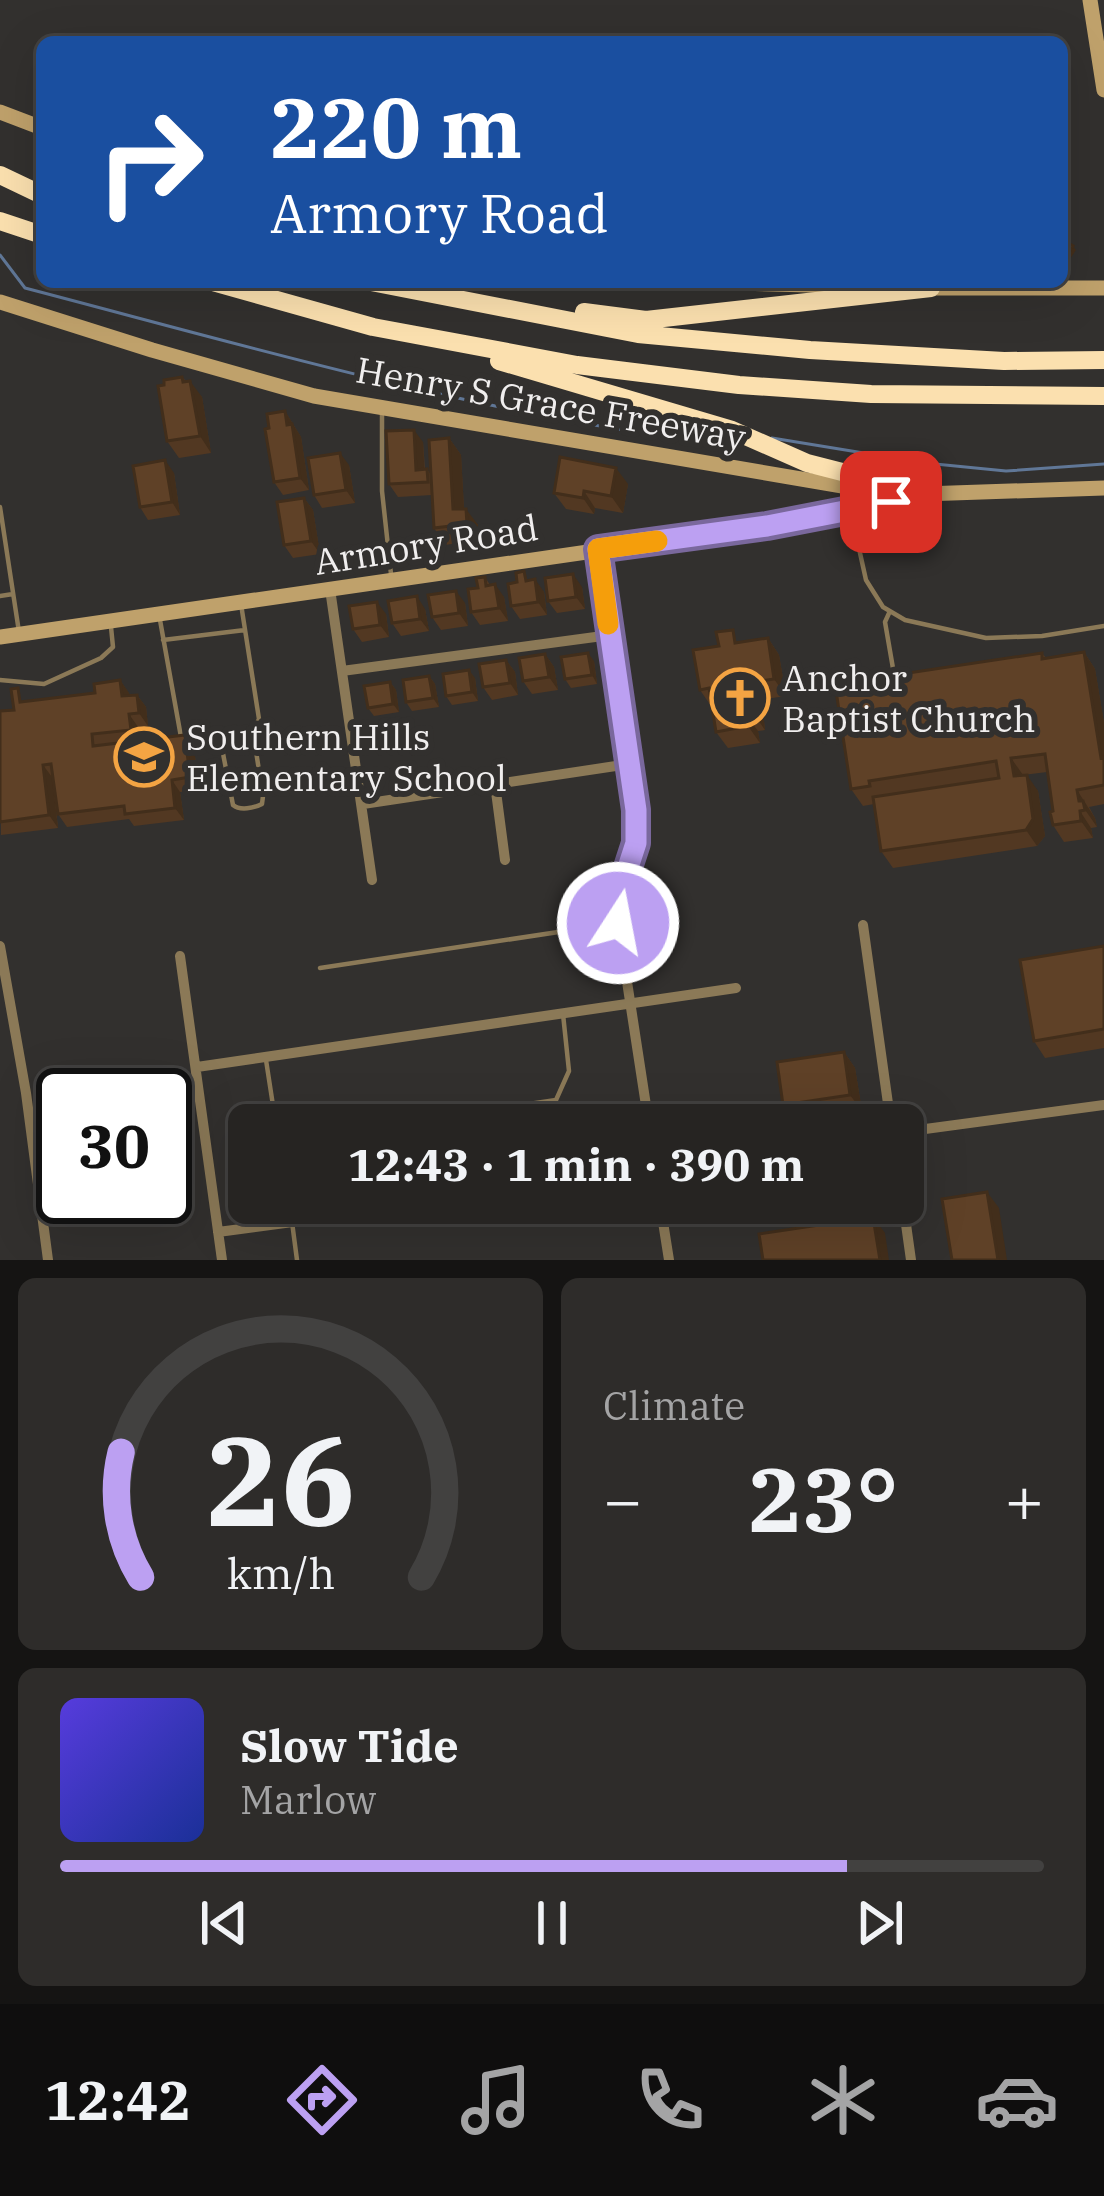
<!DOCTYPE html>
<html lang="en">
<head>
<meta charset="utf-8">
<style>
	body { margin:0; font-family:"IBM Plex Serif",serif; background:#2e2c2a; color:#f1f3f6; height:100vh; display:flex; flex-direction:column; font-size:45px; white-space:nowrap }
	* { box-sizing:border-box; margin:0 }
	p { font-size:39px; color:#a4a4a5 }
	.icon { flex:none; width:66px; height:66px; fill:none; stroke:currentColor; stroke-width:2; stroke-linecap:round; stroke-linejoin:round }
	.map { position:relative; height:1260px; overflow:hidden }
	.sheet { display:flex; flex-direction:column; gap:18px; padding:18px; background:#151413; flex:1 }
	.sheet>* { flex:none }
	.guide { position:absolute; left:36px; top:36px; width:1032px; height:252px; border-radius:18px; box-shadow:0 12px 48px #0002,0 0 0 3px #424140; background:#1a4fa0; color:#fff; overflow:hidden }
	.speed { position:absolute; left:36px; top:1068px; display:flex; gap:24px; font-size:60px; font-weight:700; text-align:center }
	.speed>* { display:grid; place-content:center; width:156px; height:156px; border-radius:50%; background:#262422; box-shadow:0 12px 48px #0002,0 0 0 3px #424140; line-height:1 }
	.speed .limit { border:6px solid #111; border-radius:18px; background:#fff; color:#111 }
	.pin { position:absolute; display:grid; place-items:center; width:102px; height:102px; color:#fff; margin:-51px; border-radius:24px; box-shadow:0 6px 18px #0006 }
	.me { position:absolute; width:132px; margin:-66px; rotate:11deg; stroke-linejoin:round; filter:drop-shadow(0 0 9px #0008) }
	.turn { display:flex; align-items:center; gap:42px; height:252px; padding:0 36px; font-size:54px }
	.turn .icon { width:156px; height:156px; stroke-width:2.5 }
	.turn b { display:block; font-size:84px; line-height:102px }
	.big { font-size:90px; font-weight:800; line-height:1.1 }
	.sheet .tile { flex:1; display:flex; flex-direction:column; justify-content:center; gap:18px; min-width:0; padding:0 42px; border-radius:18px; background:#2e2c2a }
	.sheet .dial { align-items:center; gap:0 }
	.dial svg { height:312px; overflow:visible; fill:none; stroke:#424140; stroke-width:7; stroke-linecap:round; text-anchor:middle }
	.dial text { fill:#f1f3f6; stroke:none }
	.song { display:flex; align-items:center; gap:36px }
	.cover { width:144px; height:144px; border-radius:18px; background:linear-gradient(135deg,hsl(250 70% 55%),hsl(230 70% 35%)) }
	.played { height:12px; border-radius:6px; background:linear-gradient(90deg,#bca0f2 80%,#424140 80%) }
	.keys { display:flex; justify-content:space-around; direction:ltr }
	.heat { display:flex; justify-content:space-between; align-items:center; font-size:66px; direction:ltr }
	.sheet .tiles { flex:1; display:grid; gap:18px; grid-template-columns:1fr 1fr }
	.tile:last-child { grid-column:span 2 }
	.trip { position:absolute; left:228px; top:1104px; width:696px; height:120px; border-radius:18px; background:#262422; box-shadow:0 12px 48px #0002,0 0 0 3px #424140; font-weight:800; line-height:120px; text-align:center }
	.tabs { display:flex; height:192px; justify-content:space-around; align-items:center; background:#0f0e0e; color:#a4a4a5 }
	.tabs .icon { width:84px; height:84px }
	.tabs .current { color:#bca0f2 }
	.tabs b { font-size:54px; color:#f1f3f6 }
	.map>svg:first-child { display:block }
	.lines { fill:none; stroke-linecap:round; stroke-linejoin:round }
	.stream { stroke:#607797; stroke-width:3 }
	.lane { stroke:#8b7957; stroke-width:4.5 }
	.street { stroke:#8b7957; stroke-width:10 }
	.secondary { stroke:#bfa16b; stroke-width:15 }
	.highway { stroke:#fbe0af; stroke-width:18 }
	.wall { fill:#523822 }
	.shaded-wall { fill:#422e1b }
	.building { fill:#5f4127; stroke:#422e1b; stroke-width:3 }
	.route-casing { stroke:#7a689d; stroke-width:30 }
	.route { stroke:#bca0f2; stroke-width:21 }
	.slow { stroke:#f59e0b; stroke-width:21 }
	.labels { text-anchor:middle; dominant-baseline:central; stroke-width:12; stroke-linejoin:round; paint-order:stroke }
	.street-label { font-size:36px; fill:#f0eeee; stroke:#32302e }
	.poi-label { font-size:36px; fill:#f0eeee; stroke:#32302e; text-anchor:start }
</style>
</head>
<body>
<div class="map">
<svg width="1104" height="1260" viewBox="0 0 1104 1260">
	<rect width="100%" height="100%" fill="#32302e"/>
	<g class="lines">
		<path class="stream" d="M0,255l25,33c218,57 436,121 660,151
			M772,438l153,25 81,8 98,-7"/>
		<path class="lane" d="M382,412v79l9,83
			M0,507l19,125
			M852,517l14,63 17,27 22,13 81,18 56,-2 62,-10
			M0,596l13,-2
			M890,611l-5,11 10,58
			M160,620l21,117 13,5 52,-7 7,-3 6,-13 -18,-115
			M163,640l82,-10
			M0,680l44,4 57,-26 12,-11 -2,-20
			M220,738l13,67c7,6 21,3 29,-1l1,-8 -10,-64
			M320,968l298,-45
			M266,1060l10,65
			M388,1125l168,-25 13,-29 -6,-57
			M292,1222l5,38"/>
		<path class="street" d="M598,549l38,261v33l-15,46 -3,34 31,202
			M330,589l42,291
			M342,671l268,-36
			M495,784l10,76
			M363,804l266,-40
			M863,925l28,200
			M0,946l26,147 22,167
			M180,956l42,304
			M197,1067l539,-79
			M903,1132l201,-27
			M660,1203l9,57
			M903,1203l8,57
			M218,1232l217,-29"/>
		<path class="secondary" d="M1090,0l14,90
			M0,112l42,16
			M699,282l186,5
			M921,288h183
			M0,302l152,48 162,46 546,93 33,3
			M923,494l181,-6
			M0,637l767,-111 161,-30"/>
		<path class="highway" d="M0,175l42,20
			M0,221l42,14
			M213,282l160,45 204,38 162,20 132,9 233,2
			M371,282l267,52 172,16 194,11 100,-1
			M584,312l62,8 285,-32
			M499,361l233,69 75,33 125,32"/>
	</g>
	<path class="wall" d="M182,377l20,20 9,56 -32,5 -12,-17 -3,-56z
		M285,411l16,26 8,53 -26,5 -9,-13 -5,-54z
		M449,438l12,17 3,54 14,16v15l-33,5 -11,-17 -2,-33 -34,2 -9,-13 34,-42 2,27h2l4,6z
		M349,465l6,38 -33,5 -8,-13z
		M174,473l6,42 -32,5 -8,-13z
		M628,484l-5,29 -28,-5 -1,6 -28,-5 -12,-16z
		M304,498l9,12 7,44 -27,4 -9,-13z
		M485,577l5,8 14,12 4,24 -28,4 -9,-13 7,-24z
		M530,580l14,12 3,23 -27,4 -9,-13z
		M582,587l3,22 -28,4 -9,-12z
		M465,603l3,23 -27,4 -9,-13z
		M425,609l4,22 -28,5 -9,-13z
		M386,614l3,23 -27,5 -9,-13z
		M768,638l11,17 7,41 -34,5 1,5 11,15 1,9 -7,1 2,12 -32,5 -12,-16 -5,-26 -11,-16 42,-48z
		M1084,652l11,17 9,54v81l-15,3 6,11 2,9 -6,1 2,10 -29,4 -11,-17v-14l-6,-39 -24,3 15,16 7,45 -8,10 -144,22 -12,-17 -7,-47 -11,2 -12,-17 191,-136 4,5z
		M545,654l9,13 4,23 -26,4 -9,-13z
		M506,660l9,12 3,23 -26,5 -9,-13z
		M594,661l3,23 -26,4 -6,-9z
		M429,676l6,8 4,23 -27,4 -6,-9z
		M475,678l3,23 -26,4 -6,-9z
		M120,680l10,15h7l9,12 2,19 -10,1 2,14 45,-6 9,13 5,42 -19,2 4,28 -50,6 -5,-7 -62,8 -9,-13 -5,-37 5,51 -57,7 -1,-124 14,-1 13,-9 68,-8z
		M390,682l6,8 3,22 -25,4 -6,-8z
		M1104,946v102l-59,10 -11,-17z
		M844,1052l11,16 7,43 -67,10 -12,-16z"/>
	<path class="shaded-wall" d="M1073,246l3,4 -10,15 -3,-5z
		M182,377l10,14 -2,-10 12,16 9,56 -11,-17z
		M285,411l16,26 8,53 -9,-12z
		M414,430l9,12 2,40 -9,-12z
		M449,438l12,17 4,71 -12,-17z
		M340,453l9,12 6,38 -9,-13z
		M165,460l9,13 6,42 -8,-13z
		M616,468l12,16 -5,29 -12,-17z
		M584,491l11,17 -1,6 -11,-16z
		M304,498l9,12 7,44 -9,-13z
		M466,509l12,16v15l-11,-16z
		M573,574l9,13 3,22 -9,-12z
		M535,579l9,13 3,23 -9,-13z
		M495,584l9,13 4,24 -9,-13z
		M456,591l9,12 3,23 -9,-13z
		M417,596l8,13 4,22 -9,-12z
		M377,602l9,12 3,23 -9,-12z
		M768,638l11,17 7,41 -12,-17z
		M1084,652l11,17 9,54v40l-3,-5z
		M588,653l6,8 3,23 -5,-9z
		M545,654l9,13 4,23 -9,-13z
		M506,660l9,12 3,23 -8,-12z
		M469,670l6,8 3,23 -6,-9z
		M429,676l6,8 4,23 -6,-9z
		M120,680l9,13 2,16 -9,-13z
		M390,682l6,8 3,22 -6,-8z
		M741,684l23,37 1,9 -12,-17 -9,-8z
		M137,695l9,12 2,19 -9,-13z
		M129,714l9,13 2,15 -9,-12z
		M746,715l12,16 2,12 -12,-17z
		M185,735l9,13 5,42 -9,-13z
		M1011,758l12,17 -9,1z
		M43,765l9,12 6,51 -9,-13z
		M1027,775l11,16 7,45 -8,10 -11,-16z
		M172,780l8,12 4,28 -9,-12z
		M1077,790l18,28 2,9 -18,-26z
		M1080,811l11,17 2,10 -12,-17z
		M844,1052l11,16 7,43 -12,-16z
		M987,1192l12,16 8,52h-9z
		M873,1217l12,16 4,27h-9z"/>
	<path class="building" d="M1062,239l11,7 -10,14h-1z
		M182,377l1,5 7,-1 10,55 -33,5 -9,-55 6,-1v-5z
		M285,411l2,14 5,-1 8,54 -26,4 -9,-53 4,-1 -2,-14z
		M414,430l2,40 11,-1 1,13 -39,2 -3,-53z
		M449,438l4,71h13l1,15 -33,4 -5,-88z
		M340,453l6,37 -32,5 -6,-37z
		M560,457l56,11 -5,28 -27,-5 -1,7 -29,-5z
		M165,460l7,42 -32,5 -7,-41z
		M304,498l7,43 -27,4 -7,-43z
		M524,571l2,10 9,-2 3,23 -27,4 -3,-22 9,-2 -1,-9z
		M573,574l3,23 -28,4 -3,-23z
		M485,577l1,9 9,-2 4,24 -28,4 -3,-23 10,-1 -2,-10z
		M456,591l3,22 -27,4 -4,-22z
		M417,596l3,23 -28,4 -4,-22z
		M377,602l3,23 -27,4 -4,-23z
		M733,630l2,13 33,-5 6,41 -33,5 3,21 8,-1 1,9 -7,2 2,11 -32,6 -7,-44 -9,2 -7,-40 26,-4 -3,-14z
		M1084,652l17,106 3,-1v28l-27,5 2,11h4l2,9 -5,1 1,10 -28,4 -3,-13 3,-1 -8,-57 -34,4 3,18 13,-1 6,44 -7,11 -145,21 -8,-54 126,-19 -3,-17 -127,20 1,5 -19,3 -16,-105 207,-31v6z
		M588,653l4,22 -27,4 -4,-22z
		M545,654l4,23 -26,4 -4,-23z
		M506,660l4,23 -27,4 -4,-23z
		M469,670l3,22 -26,4 -3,-22z
		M429,676l4,22 -27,4 -3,-22z
		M120,680l2,16 15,-1 2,18 -10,1 2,16 -39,4 1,12 92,-11 5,42 -18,3 3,28 -50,6 -1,-8 -66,8 -7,-50 -8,1 6,50 -49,7v-111l14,-1 -3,-21 7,-1 2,14 75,-9 -1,-9z
		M390,682l3,22 -25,4 -4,-22z
		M1104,946v83l-70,12 -14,-81z
		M844,1052l6,43 -67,10 -6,-43z
		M987,1192l11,68h-46l-10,-61z
		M873,1217l7,43h-117l-4,-26z"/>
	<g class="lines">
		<g class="route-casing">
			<path id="route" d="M618,923l3,-34 15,-46v-33l-38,-261 169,-23 124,-24"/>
		</g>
		<use href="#route" class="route"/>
		<path class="slow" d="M608,624l-10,-75 59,-8"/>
	</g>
	<defs>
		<g id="church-ring" transform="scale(3)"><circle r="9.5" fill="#32302e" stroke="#f4a443" stroke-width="1.5"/><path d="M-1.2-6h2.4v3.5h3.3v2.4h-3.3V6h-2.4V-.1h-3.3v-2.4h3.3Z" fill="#f4a443"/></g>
		<g id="school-ring" transform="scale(3)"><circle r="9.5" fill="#32302e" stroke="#f4a443" stroke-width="1.5"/><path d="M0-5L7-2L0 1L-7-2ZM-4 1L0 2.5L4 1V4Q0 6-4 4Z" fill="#f4a443"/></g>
	</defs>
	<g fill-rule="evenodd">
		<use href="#church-ring" x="740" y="698"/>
		<use href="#school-ring" x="144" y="757"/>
	</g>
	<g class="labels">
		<g class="street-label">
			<text transform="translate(551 403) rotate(10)">Henry S Grace Freeway</text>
			<text transform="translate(426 544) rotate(-9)">Armory Road</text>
		</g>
		<g class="poi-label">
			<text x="782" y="677">Anchor<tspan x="782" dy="41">Baptist Church</tspan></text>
			<text x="186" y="736">Southern Hills<tspan x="186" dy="41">Elementary School</tspan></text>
		</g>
	</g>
</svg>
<div class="speed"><div class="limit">30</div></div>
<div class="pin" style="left:891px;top:502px;background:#d93025"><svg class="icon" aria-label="arrive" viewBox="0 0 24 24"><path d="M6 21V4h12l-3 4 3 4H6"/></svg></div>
<svg class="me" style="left:618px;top:923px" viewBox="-20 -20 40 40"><circle r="17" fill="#bca0f2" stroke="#fff" stroke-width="3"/><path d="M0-11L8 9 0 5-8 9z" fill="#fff"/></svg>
<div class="trip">12:43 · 1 min · 390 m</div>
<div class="guide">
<div class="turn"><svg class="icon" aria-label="right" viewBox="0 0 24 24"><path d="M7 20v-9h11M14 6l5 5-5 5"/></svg><div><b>220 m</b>Armory Road</div></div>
</div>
</div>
<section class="sheet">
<div class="tiles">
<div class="tile dial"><svg viewBox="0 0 100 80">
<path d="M14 69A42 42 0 1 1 86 69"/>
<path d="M14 69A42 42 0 0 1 9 37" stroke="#bca0f2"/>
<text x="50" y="56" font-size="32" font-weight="700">26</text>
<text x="50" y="72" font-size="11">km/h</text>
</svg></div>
<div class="tile"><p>Climate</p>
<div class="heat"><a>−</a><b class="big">23°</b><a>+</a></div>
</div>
<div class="tile">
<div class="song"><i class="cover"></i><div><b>Slow Tide</b><p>Marlow</p></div></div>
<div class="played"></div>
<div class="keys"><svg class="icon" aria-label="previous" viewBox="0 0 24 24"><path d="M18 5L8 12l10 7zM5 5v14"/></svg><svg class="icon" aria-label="pause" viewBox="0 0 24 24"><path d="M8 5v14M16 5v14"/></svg><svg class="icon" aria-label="next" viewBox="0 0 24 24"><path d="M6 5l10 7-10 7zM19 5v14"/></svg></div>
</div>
</div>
</section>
<nav class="tabs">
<b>12:42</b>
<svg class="icon current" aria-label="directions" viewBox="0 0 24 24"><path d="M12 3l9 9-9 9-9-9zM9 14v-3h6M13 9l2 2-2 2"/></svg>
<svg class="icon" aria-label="music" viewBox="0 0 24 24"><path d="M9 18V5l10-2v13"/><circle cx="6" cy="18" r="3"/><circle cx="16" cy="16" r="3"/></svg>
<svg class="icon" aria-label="phone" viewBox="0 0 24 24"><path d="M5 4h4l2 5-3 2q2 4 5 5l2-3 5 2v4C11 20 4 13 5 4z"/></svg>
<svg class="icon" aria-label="climate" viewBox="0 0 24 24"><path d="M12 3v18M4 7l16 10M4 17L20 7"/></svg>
<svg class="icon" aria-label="car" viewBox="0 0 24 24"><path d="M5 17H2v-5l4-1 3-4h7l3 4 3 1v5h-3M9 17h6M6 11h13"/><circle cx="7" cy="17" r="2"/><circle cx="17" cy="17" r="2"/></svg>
</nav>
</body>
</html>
